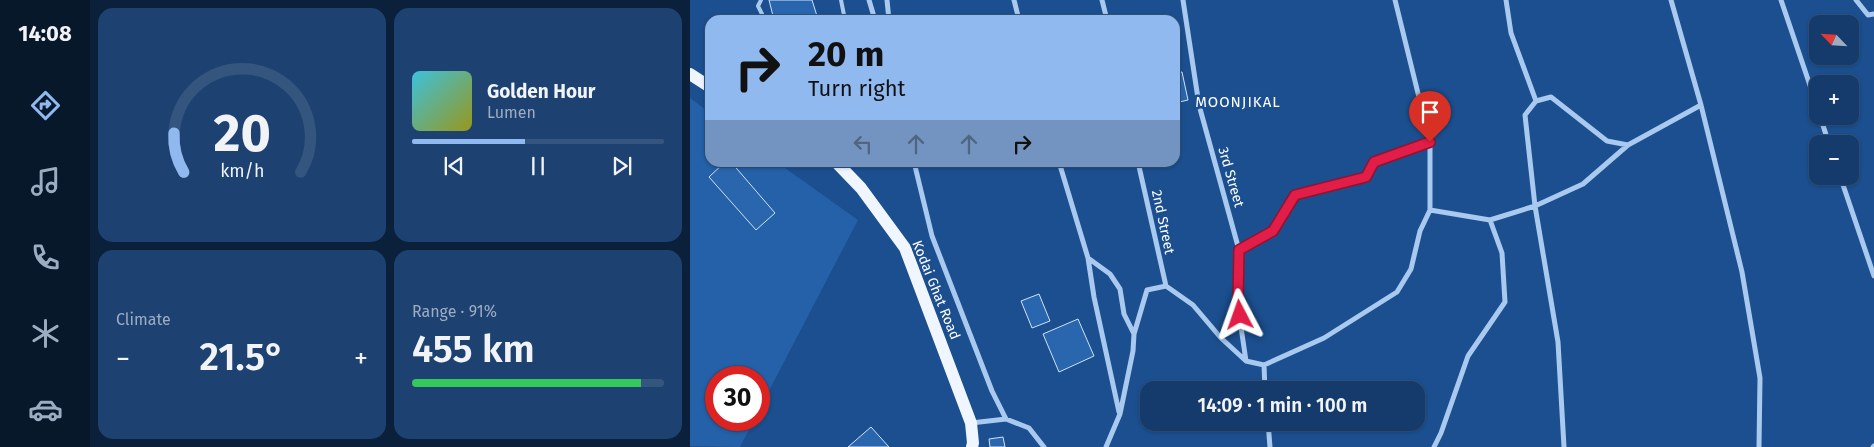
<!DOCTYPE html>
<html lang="en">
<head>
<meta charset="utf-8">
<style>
	body { margin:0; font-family:"Fira Sans",sans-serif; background:#1d4271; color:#f1f3f6; height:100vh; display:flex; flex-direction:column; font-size:19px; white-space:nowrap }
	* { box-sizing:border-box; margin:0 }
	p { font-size:16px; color:#9dadc1 }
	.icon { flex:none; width:28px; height:28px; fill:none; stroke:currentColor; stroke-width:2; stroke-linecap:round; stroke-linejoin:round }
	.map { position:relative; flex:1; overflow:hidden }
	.sheet { display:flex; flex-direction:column; gap:8px; padding:8px; background:#0b203b; width:600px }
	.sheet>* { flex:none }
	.hud { position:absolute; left:15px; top:15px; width:475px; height:152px; border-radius:15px; box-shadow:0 1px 4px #0004,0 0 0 1px #33557e; background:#90b9f0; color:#111; overflow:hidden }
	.needle { width:32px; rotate:295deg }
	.tools { position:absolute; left:1119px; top:15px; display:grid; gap:10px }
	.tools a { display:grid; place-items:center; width:50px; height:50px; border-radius:10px; background:#143b6b; box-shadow:0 1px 4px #0004,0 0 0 1px #33557e; font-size:25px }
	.speed { position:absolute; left:15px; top:366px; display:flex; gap:10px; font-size:25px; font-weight:700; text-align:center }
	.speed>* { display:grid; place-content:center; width:65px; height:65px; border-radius:50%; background:#143b6b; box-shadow:0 1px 4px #0004,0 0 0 1px #33557e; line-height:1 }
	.speed .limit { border:8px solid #d22; background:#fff; color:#111 }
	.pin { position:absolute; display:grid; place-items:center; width:42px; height:42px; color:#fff; margin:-51px -21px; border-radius:50% 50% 50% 0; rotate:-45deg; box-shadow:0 0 5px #0007 }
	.pin .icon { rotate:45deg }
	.me { position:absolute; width:55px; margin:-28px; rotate:356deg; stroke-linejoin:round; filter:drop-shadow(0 0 4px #0008) }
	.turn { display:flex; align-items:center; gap:18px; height:105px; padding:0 20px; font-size:22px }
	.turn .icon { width:65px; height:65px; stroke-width:2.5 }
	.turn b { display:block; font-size:35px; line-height:42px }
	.lanes { display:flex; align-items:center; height:48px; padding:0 20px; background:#0003; justify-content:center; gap:25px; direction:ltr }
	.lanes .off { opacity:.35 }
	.big { font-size:38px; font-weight:600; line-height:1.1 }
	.sheet .widget { flex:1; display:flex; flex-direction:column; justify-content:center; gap:8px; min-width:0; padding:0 18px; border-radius:15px; background:#1d4271 }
	.sheet .dial { align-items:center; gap:0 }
	.dial svg { height:130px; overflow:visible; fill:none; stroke:#33557e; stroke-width:7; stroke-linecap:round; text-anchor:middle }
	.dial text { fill:#f1f3f6; stroke:none }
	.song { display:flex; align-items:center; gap:15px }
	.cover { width:60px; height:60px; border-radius:8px; background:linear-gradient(135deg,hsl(190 70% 55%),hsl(60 70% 35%)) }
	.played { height:5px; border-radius:2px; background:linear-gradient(90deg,#90b9f0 45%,#33557e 45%) }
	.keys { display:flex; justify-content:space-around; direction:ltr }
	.heat { display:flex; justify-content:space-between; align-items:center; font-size:28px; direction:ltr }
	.charge { height:8px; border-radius:4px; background:linear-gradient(90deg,#34c759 91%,#33557e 0) }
	.sheet .tiles { flex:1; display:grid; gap:8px; grid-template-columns:repeat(2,1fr) }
	.trip { position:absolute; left:450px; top:381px; width:285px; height:50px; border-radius:15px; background:#143b6b; box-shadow:0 1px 4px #0004,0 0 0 1px #33557e; font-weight:600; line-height:50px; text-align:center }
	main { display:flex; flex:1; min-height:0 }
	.tabs { display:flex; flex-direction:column; width:90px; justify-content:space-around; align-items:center; background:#08182b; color:#9dadc1 }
	.tabs .icon { width:35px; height:35px }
	.tabs .on { color:#90b9f0 }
	.tabs b { font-size:22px; color:#f1f3f6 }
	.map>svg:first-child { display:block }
	.green { fill:#2461a8 }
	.building { fill:#2a66ad; stroke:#cfe3fa }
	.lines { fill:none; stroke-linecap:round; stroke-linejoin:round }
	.service { stroke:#a9c9ee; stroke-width:4 }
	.minor { stroke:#a9c9ee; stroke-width:5 }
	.primary { stroke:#f0f6ff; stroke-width:12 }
	.route-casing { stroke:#92132f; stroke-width:12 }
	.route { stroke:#e11d48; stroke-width:9 }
	.labels { text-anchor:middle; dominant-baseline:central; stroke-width:5; stroke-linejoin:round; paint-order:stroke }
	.street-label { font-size:14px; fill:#fff; stroke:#1b4f8f }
	.neighbourhood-label { font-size:15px; letter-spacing:1px; fill:#fff; stroke:#1b4f8f }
</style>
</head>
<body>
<main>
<nav class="tabs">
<b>14:08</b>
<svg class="icon on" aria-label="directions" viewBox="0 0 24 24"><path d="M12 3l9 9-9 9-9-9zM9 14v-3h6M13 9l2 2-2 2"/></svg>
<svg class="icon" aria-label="music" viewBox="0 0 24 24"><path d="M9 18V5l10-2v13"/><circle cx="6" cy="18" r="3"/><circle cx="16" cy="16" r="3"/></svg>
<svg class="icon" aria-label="phone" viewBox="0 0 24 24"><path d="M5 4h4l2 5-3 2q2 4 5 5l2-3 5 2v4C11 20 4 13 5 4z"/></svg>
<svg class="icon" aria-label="climate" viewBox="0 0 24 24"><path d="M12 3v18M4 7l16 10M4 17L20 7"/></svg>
<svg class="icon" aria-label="car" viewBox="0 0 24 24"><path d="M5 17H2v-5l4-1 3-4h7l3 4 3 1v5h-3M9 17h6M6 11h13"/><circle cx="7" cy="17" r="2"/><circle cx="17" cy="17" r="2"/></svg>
</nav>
<section class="sheet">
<div class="tiles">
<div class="widget dial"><svg viewBox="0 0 100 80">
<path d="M14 69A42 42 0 1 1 86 69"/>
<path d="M14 69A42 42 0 0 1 8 45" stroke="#90b9f0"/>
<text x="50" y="56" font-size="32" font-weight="700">20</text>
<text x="50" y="72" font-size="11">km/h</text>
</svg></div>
<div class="widget">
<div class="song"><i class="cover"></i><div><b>Golden Hour</b><p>Lumen</p></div></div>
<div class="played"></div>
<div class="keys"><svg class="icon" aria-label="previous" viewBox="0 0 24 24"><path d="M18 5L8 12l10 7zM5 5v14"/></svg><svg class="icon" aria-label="pause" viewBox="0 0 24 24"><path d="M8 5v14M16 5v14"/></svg><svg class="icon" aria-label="next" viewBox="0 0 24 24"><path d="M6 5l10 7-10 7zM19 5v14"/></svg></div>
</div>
<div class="widget"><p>Climate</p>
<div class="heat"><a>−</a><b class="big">21.5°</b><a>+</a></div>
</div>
<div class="widget"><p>Range · 91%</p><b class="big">455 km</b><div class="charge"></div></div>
</div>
</section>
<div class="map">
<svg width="1184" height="447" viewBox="0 0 1184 447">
	<rect width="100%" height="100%" fill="#1b4f8f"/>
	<path class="green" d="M0,98l20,15v49l68,1 80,57 -99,190v-32h-43v42h38l-14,27 -50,-1z"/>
	<path class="building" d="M79,0h43l5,16 -14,4h-29z
		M492,72l6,28 -13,3v-30z
		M35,162h6l44,51 -19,17 -47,-53z
		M349,294l11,27 -18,7 -11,-27z
		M388,319l16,37 -35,16 -16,-38z
		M181,427l18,20h-41z
		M313,437l2,10h-15l-1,-8z"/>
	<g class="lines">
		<path class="service" d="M71,0l-3,6 7,14
			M151,0l4,20"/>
		<path class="minor" d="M179,0l6,20
			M197,0l2,20
			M324,0l5,20
			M412,0l5,20
			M493,0l16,105 40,145 -2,50 9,61
			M705,0l35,142v68
			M816,0l5,33 25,68
			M1091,0l37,109
			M1166,0l12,15 6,-1
			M1011,105l41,167 18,106 -1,69
			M1130,116l9,28
			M224,162l18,74 60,155 14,28
			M369,162l29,96 22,16 10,15 4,25 10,20
			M448,162l28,124
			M1150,176l34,100
			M549,250l34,-19 22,-36 71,-18 8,-15 56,-20
			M398,258l6,39 25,115
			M574,365l1,25
			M578,422l2,25
			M281,423l35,-4 23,9 15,19
			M416,447l14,-33 13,-63 1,-17 13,-44 19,-4 27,19 28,33 25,23 18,4 60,-27 73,-46 14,-23 9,-38 10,-21 60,10 45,-14 -10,-91 11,-14 15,-4 56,44 21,4 73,-40 -30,-105
			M744,447l7,-14 27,-77 37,-54 -3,-49 -12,-33
			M874,447l-6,-105 -23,-136 48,-22 45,-39
			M1183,447l1,-1"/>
		<path class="primary" d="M0,74l20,13
			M146,162l25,26 44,60 66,175 2,20 -1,4"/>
	</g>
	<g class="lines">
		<g class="route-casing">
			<path id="route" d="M550,315l-2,-15 1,-50 34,-19 22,-36 71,-18 8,-15 56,-20"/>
		</g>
		<use href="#route" class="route"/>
	</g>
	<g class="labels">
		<g class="street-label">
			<text transform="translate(541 177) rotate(74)">3rd Street</text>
			<text transform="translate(473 222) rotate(78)">2nd Street</text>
			<text transform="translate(246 290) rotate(68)">Kodai Ghat Road</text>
		</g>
		<g class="neighbourhood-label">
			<text x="548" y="102">MOONJIKAL</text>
		</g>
	</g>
</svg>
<div class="tools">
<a><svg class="needle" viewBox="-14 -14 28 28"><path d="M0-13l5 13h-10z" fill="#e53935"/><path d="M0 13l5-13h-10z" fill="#9dadc1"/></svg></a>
<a>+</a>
<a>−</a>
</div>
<div class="speed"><div class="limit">30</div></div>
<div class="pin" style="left:740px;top:142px;background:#d93025"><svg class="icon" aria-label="arrive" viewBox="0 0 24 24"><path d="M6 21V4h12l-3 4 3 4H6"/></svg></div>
<svg class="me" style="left:550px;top:315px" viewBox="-20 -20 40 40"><path d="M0-17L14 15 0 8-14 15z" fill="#e11d48" stroke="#fff" stroke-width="4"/></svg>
<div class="trip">14:09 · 1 min · 100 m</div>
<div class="hud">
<div class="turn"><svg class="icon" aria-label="right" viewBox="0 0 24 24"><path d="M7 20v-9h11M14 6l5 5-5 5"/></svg><div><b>20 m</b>Turn right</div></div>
<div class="lanes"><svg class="icon off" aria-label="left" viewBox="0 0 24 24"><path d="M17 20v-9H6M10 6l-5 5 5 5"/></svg><svg class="icon off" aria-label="ahead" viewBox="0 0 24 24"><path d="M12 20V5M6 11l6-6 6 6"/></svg><svg class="icon off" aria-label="ahead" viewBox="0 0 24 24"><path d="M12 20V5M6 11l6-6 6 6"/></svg><svg class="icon" aria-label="right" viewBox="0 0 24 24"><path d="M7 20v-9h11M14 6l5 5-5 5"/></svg></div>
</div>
</div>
</main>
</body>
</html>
